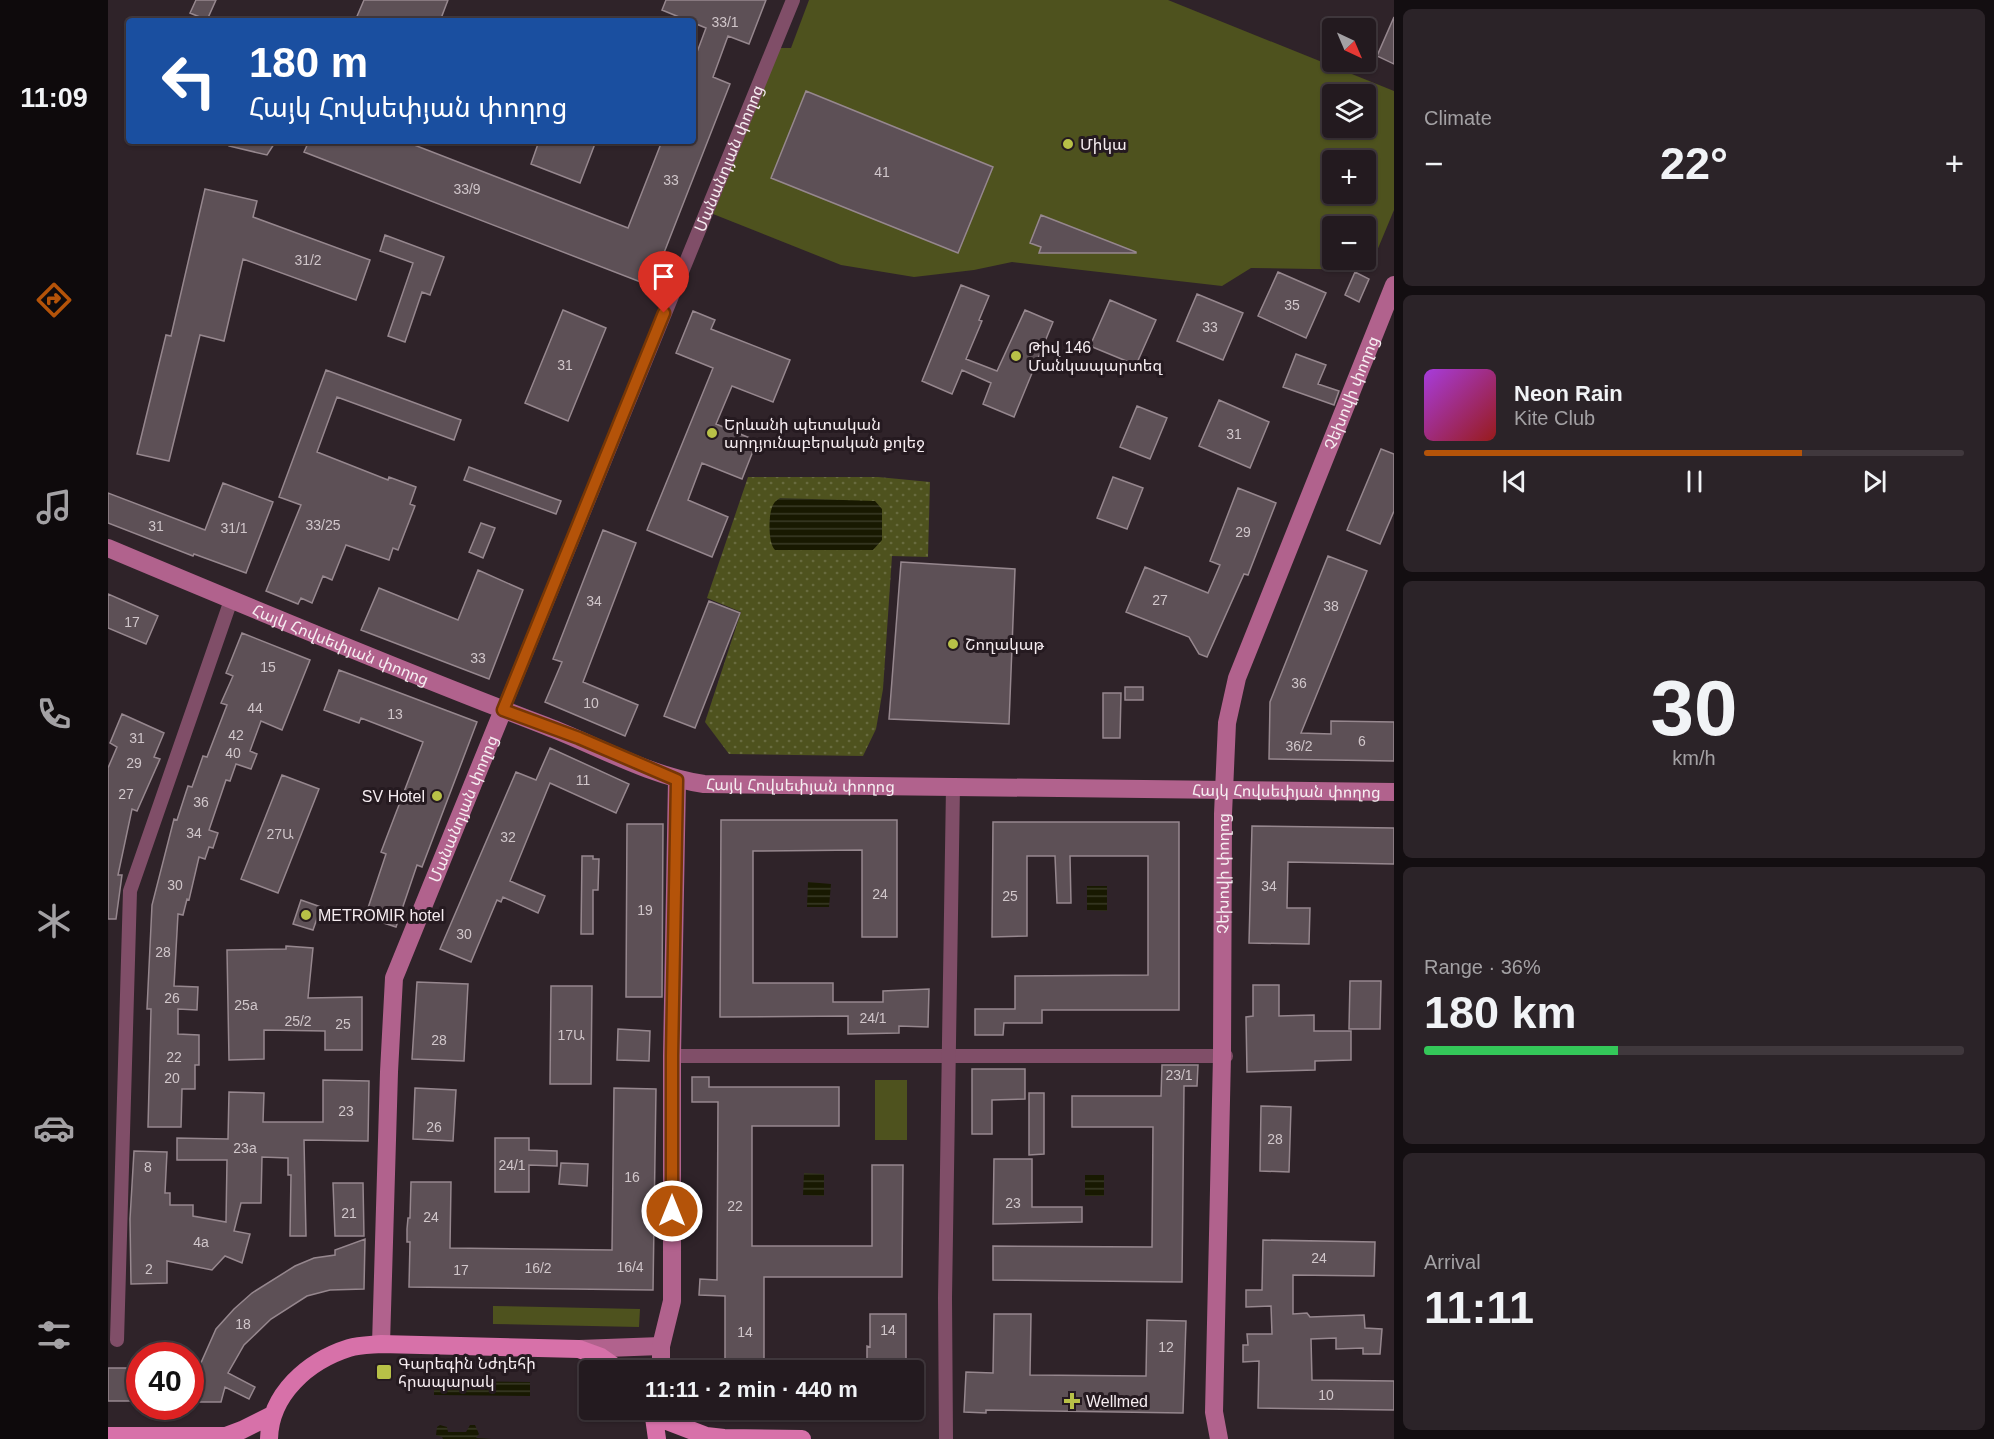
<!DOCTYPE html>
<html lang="en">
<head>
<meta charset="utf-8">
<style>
	body { margin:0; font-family:Helvetica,"Noto Sans Armenian",sans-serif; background:#2b2328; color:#f1f3f6; height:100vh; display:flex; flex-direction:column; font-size:22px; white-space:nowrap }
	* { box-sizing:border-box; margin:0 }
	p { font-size:20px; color:#a3a1a4 }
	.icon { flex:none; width:33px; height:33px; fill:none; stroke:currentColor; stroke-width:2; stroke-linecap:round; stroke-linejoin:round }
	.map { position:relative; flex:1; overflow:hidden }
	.details { display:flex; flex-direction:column; gap:9px; padding:9px; background:#130e11; width:600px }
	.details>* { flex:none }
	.banner { position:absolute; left:18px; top:18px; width:570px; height:126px; border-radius:6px; box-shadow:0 2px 4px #0004,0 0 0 2px #40383d; background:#1a4fa0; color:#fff; overflow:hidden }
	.needle { width:39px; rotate:136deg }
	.tools { position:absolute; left:1214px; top:18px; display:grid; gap:12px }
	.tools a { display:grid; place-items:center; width:54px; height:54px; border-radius:6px; background:#231a1f; box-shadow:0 2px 4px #0004,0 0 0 2px #40383d; font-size:30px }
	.speed { position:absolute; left:18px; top:1342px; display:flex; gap:12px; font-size:30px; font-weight:700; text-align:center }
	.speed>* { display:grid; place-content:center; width:78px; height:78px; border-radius:50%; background:#231a1f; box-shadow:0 2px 4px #0004,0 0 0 2px #40383d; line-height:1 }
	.speed .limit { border:9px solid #d22; background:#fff; color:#111 }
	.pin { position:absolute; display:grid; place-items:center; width:51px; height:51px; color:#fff; margin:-62px -26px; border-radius:50% 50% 50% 0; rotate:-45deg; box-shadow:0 0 6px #0007 }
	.pin .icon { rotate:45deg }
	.me { position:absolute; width:66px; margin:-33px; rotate:0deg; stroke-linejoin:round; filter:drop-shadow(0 0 4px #0008) }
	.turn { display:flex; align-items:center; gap:21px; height:126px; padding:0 24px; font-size:27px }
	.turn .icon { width:78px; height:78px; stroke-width:2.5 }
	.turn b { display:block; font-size:42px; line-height:51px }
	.big { font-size:45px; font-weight:700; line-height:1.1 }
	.details .card { flex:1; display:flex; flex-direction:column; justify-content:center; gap:9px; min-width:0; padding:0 21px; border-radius:9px; background:#2b2328 }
	.details .dial { align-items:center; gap:0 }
	.dial b { font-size:78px; line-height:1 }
	.song { display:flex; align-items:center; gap:18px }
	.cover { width:72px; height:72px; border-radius:9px; background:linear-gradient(135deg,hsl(280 70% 55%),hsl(0 70% 35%)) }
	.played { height:6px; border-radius:3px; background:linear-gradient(90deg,#b45309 70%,#40383d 70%) }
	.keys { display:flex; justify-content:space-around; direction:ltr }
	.heat { display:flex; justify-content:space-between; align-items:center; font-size:33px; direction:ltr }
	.charge { height:9px; border-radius:4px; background:linear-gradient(90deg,#34c759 36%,#40383d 0) }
	.trip { position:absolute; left:471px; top:1360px; width:345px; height:60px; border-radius:6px; background:#231a1f; box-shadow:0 2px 4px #0004,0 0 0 2px #40383d; font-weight:700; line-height:60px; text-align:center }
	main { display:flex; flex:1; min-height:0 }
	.tab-bar { display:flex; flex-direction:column; width:108px; justify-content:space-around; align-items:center; background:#0e0a0c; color:#a3a1a4 }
	.tab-bar .icon { width:42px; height:42px }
	.tab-bar .on { color:#b45309 }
	.tab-bar b { font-size:27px; color:#f1f3f6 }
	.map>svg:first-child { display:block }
	.grass { fill:#4e521e; fill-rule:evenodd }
	.park { fill:url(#park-dots) }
	.water { fill:url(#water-rules) }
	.building { fill:#5d5056; stroke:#96878e; stroke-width:1.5 }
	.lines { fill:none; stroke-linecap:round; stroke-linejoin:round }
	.street { stroke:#804e68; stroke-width:14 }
	.secondary { stroke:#b1628d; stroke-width:18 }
	.primary { stroke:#d771a9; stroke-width:18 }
	.route-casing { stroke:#753606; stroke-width:15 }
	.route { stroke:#b45309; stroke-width:10 }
	.poi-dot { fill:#b8c147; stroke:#251a20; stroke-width:2 }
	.labels { text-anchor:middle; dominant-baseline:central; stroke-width:6; stroke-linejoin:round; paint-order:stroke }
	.number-label { font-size:14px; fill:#d0c6ca }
	.poi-label { font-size:16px; fill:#f6edf1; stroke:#251a20; text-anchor:start }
	.street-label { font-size:16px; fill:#f6edf1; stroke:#251a20 }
</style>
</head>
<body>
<main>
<nav class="tab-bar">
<b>11:09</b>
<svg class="icon on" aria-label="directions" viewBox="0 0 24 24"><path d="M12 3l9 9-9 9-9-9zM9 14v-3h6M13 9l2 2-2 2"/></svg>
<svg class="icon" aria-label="music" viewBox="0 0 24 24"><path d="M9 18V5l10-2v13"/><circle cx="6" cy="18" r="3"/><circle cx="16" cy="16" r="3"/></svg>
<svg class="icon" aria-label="phone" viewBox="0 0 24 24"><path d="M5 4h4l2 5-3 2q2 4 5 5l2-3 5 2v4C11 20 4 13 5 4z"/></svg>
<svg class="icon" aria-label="climate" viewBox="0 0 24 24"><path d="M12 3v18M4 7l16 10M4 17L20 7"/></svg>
<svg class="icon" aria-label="car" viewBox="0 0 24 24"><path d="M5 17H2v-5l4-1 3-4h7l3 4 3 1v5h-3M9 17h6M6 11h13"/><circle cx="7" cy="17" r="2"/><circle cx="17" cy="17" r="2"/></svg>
<svg class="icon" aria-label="filters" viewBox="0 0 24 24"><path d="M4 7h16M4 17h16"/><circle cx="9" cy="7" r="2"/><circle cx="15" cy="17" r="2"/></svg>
</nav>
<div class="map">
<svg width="1286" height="1439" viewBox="0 0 1286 1439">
	<defs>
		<pattern id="park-dots" width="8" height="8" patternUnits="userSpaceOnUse" patternTransform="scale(1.5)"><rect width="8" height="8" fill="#4e521e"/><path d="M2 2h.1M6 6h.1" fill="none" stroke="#686b3f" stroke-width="1.8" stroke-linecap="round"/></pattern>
		<pattern id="water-rules" width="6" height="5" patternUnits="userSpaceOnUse" patternTransform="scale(1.5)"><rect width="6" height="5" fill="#181901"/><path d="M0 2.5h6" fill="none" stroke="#3a3b26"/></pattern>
	</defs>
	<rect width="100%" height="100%" fill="#2f2329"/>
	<path class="grass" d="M701,0h359l226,91v119l-25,60 -118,-2 -29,18 -210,-24 -38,8 -60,7 -73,-12 -128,-51 67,-166h11zM1224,94h33v34h-33zM1224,160h33v34h-33zM1224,226h33v34h-33z
		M767,1080h32v60h-32z
		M385,1306l147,3 -1,18 -146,-3z"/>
	<path class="park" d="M640,477h130l52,5 -2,75 -36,-1 -9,133 -7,40 -13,27 -134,-2 -24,-32 36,-110 -34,-14z"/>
	<path class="water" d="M672,498l95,3 7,8v31l-9,10h-98c-7,-7 -7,-36 -2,-45 2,-4 3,-4 7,-7z
		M700,882l23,2 -2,23h-22z
		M979,886h20v25l-20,-1z
		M696,1173l20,1v22l-21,-1z
		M977,1175h19v21h-19z
		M326,1381l96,1v14l-96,-1z
		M332,1425l7,2 1,5h18l4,-7h5l4,9 -3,4 16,1h-49l-1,-2 -6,-2 1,-8z"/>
	<path class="building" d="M88,0h20l-9,20 -17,-7z
		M256,0h84l-8,21h-85z
		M558,0h100l-17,44 -21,-8 -15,41 17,7 -79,202 -347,-134 5,-11h95l224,87 34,-87h31v-78l13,-35 -44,-18z
		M1286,17v47l-17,-8z
		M698,91l187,76 -35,86 -187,-75z
		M122,141h46l-9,14 -38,-9z
		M431,141h57l-16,42 -49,-19z
		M97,189l52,12 -4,16 117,43 -14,40 -113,-41 -19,82 -24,-6 -31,126 -32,-7 29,-119 5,1z
		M933,215l95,37v1h-97l2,-6 -11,-4z
		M277,235l59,22 -14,38 -8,-3 -17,50 -17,-6 25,-73 -33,-12z
		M1170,272l48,21 -20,45 -48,-22z
		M1247,272l14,7 -10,23 -14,-7z
		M853,285l28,11 -10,24 3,1 -16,38 31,12 28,-61 28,12 -39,95 -31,-13 8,-21 -29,-13 -10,24 -30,-13z
		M1089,294l46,19 -20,47 -46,-19z
		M1002,300l46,20 -20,45 -46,-19z
		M455,310l43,18 -38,93 -43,-18z
		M585,311l22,9 -4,9 79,31 -17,42 -41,-16 -16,38 41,17 -15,38 -40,-16 -14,37 40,17 -16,40 -65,-27 66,-162 -37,-15z
		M1188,354l30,11 -8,19 21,7 -5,14 -51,-18z
		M218,370l135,50 -7,20 -117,-43 -20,55 71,28 1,-3 27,10 -6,17 5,2 -17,44 -5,-2 -4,12 -43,-15 -14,35 -9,-4 -11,27 -11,-5 -3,6 -32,-13 35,-86 -22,-8z
		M1111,400l50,22 -19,46 -51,-22z
		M1029,406l30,12 -17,41 -30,-12z
		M1273,449l13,5v57l-14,33 -33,-14z
		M361,467l92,34 -5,13 -92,-34z
		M1005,477l30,11 -16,41 -30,-11z
		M115,483l50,19 -27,71 -52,-19 -1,2 -85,-33v-30l97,37z
		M1130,488l38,15 -28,72 -4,-1 -37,83 -8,-3 -10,-17 -63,-25 19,-45 63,26 12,-28 -10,-4z
		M373,523l14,5 -12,30 -14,-6z
		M495,530l33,13 -53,139 55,23 -13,31 -80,-34 17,-40 -9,-3z
		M1220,556l39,15 -66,162 30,1v-13l63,1v39l-125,-2 1,-57z
		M793,562l114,7 -6,155 -120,-5z
		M370,570l45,20 -34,89 -128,-49 18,-42 79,32z
		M0,594l50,22 -12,28 -38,-16z
		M601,601l31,12 -45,115 -31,-12z
		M134,633l68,27 -28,70 -21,-9 -11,30 7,3 -6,15 -15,-5 -6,17 -4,-1 -17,50 9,3 -5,15 -4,-1 -4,12 -6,-2 -10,43 -2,-1 -4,16 -5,-1 -4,72 24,1 -1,23 -19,-1v25l21,1v30h-4v24h-13l-1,38h-33l3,-118h-4l5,-104 22,-86 3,1 11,-34 4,1 11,-31 4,1 20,-52 -6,-2 12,-27 -7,-3z
		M231,670l138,52 -55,145 -5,-2 -21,62 -31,-10 21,-63 -5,-2 42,-110 -62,-24 -2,5 -35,-13z
		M1017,687h18v13h-18z
		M995,693h18l-1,45h-17z
		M14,714l42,19 -10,24 6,2 -23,52 -5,-2 -14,66h4l-6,44h-8v-151l9,-21 -7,-4z
		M442,748l79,36 -13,29 -66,-30 -40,98 35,15 -7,17 -35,-16 -2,5 -4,-2 -26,62 -31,-13 76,-177 20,8z
		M174,775l37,14 -41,104 -37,-14z
		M613,820h176v117h-35v-87l-109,1v132h80v19h50v-11l46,-2 -1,38 -29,-1v7l-51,1v-18l-128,1z
		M885,822h186v188h-137v13h-38l-1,12h-28v-26h40v-33l133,-1v-119h-78l1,47h-14l-2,-47h-28v80l-35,1z
		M519,824h36l-1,173h-36z
		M1144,826l142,2v36l-106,-2 -1,46h23l-1,36 -60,-1z
		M474,856h11v3h6l-1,31h-5v44h-12z
		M193,900l20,7 -8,23 -20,-6z
		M178,946l27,2 -5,50 54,-1v53h-37v-19l-61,-1v29l-35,1 -2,-110 59,-1z
		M1242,981h31l-1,48h-31z
		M309,982l51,2 -4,77 -52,-2z
		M1145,985h26v31l35,-1v16h37v29l-36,1v9l-68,2 -1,-55 7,-1z
		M443,986h41l-1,98h-41z
		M510,1029l32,2 -1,30 -32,-1z
		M1054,1065h36l-1,21h-13l-2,196 -189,-2v-34l159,1 1,-120h-81v-31h89z
		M864,1069h53v30l-33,1v34h-20z
		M584,1077h17v10h130v39h-87v120h120v-81h31l-1,112h-138v94h-39v-75l-26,-1 1,-16 17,1 1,-178h-26z
		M215,1080l46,1 -1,60 -64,-1 2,96h-16l1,-61h-3v-17l-26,-1 -1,46h-20l-7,28 16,3 -8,29 -17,-7 -13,14 -45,-9v22l-36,1 -1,-65 4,-68 33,1 -2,41h5v12h23v11l33,6 1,-62h-50v-22l51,1 1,-47 35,1 -1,29h60z
		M307,1088l41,2 -3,51 -40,-2z
		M506,1088l42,1 -3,201 -244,-3 1,-45h-3v-13l1,-11h2l1,-36h40l-1,66 162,2z
		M921,1093h15v61l-15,1z
		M1153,1106l30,1 -2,65 -29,-1z
		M387,1138h34v12l28,1v15l-28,-1v27h-34z
		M886,1159h38v48h50v15l-89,2z
		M453,1163l27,1 -1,22 -28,-2z
		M225,1183h30l1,53h-29z
		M257,1239l-1,50 -34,1 -23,6 -36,23 -27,26 -16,28 27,14 -6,12 -24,-12 -4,15h-31v-28h6l20,-45 18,-20 18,-16 43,-27 19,-8 21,-3v-5z
		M1155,1240l112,2 -1,34 -81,-1v39l14,-1 3,4 54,-2 1,13 17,1 -2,25h-17v-6l-27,1v-11l-25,1 1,41 82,1v29l-136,-2 1,-47 -16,1v-17h5l-1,-11h25l-1,-28 -25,1v-17h16z
		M762,1314h36v57h-35v-9h-4v-16l3,1z
		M886,1314h37l-1,61 116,1 1,-56 39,1 -3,92 -197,-3v3l-22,-1 2,-40 27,1z
		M0,1368h32v33h-32z"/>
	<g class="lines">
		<g class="street">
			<path id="s1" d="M395,710l290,-710"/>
			<path d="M564,1056h554"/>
			<path d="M9,1340l13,-449 101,-291"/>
			<path d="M838,1439l-1,-141 8,-512"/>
		</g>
		<g class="secondary">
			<path id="s2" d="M0,548c145,61 291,122 438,178 52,20 103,50 158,58l690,8"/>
			<path id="s3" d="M273,1344l8,-272 5,-94 109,-268"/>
			<path d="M471,1349l82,-3"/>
			<path d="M553,1371v-25l11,-45v-245l5,-276"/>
			<path id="s4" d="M1111,1439l-5,-27 8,-356 1,-242 4,-91 10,-45 157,-393"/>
		</g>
		<path class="primary" d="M545,1410l4,29
			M546,1416l52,20 18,2 78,1
			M0,1436h118l16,-6 30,-15
			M161,1439c1,-45 39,-78 80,-91 10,-3 21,-3 32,-4l198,5 22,8 20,14"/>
	</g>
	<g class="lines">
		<g class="route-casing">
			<path id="route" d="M556,313l-161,397 76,28 98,42 -5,276v155"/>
		</g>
		<use href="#route" class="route"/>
	</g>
	<g class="poi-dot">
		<circle cx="960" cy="144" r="6"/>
		<circle cx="908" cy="356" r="6"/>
		<circle cx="604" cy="433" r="6"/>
		<circle cx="845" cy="644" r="6"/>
		<circle cx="329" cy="796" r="6"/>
		<circle cx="198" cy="915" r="6"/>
		<rect x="268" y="1364" width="16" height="16" rx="3"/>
		<path d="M961 1392h6v6h6v6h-6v6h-6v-6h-6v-6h6z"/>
	</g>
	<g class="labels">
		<g class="number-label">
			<text x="617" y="22">33/1</text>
			<text x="774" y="172">41</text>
			<text x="563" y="180">33</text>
			<text x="359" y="189">33/9</text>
			<text x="200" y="260">31/2</text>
			<text x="1184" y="305">35</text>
			<text x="1102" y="327">33</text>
			<text x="457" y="365">31</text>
			<text x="1126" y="434">31</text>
			<text x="215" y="525">33/25</text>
			<text x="48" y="526">31</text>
			<text x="126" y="528">31/1</text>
			<text x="1135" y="532">29</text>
			<text x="1052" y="600">27</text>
			<text x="486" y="601">34</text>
			<text x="1223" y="606">38</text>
			<text x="24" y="622">17</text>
			<text x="370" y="658">33</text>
			<text x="160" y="667">15</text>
			<text x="1191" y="683">36</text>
			<text x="483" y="703">10</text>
			<text x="147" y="708">44</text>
			<text x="287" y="714">13</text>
			<text x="128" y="735">42</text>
			<text x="29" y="738">31</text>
			<text x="1254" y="741">6</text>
			<text x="1191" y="746">36/2</text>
			<text x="125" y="753">40</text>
			<text x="26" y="763">29</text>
			<text x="475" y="780">11</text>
			<text x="18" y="794">27</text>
			<text x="93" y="802">36</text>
			<text x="86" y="833">34</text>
			<text x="172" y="834">27Ա</text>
			<text x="400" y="837">32</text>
			<text x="67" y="885">30</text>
			<text x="1161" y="886">34</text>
			<text x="772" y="894">24</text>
			<text x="902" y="896">25</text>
			<text x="537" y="910">19</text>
			<text x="356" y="934">30</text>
			<text x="55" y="952">28</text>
			<text x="64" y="998">26</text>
			<text x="138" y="1005">25a</text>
			<text x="765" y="1018">24/1</text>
			<text x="190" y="1021">25/2</text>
			<text x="235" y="1024">25</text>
			<text x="463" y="1035">17Ա</text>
			<text x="331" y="1040">28</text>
			<text x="66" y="1057">22</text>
			<text x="1071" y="1075">23/1</text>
			<text x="64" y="1078">20</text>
			<text x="238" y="1111">23</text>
			<text x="326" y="1127">26</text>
			<text x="1167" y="1139">28</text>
			<text x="137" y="1148">23a</text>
			<text x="404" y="1165">24/1</text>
			<text x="40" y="1167">8</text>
			<text x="524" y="1177">16</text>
			<text x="905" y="1203">23</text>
			<text x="627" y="1206">22</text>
			<text x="241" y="1213">21</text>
			<text x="323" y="1217">24</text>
			<text x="93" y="1242">4a</text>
			<text x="1211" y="1258">24</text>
			<text x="522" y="1267">16/4</text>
			<text x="430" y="1268">16/2</text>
			<text x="41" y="1269">2</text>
			<text x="353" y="1270">17</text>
			<text x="135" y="1324">18</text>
			<text x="780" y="1330">14</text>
			<text x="637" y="1332">14</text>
			<text x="1058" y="1347">12</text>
			<text x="1218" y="1395">10</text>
		</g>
		<g class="poi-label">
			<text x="972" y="144">Միկա</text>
			<text x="920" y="347">Թիվ 146<tspan x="920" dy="18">Մանկապարտեզ</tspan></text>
			<text x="616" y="424">Երևանի պետական<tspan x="616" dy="18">արդյունաբերական քոլեջ</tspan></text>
			<text x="857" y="644">Շողակաթ</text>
			<text x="317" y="796" text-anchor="end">SV Hotel</text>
			<text x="210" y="915">METROMIR hotel</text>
			<text x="290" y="1363">Գարեգին Նժդեհի<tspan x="290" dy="18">հրապարակ</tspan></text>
			<text x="978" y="1401">Wellmed</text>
		</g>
		<g class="street-label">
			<text stroke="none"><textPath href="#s1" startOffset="596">Մանանդյան փողոց</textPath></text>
			<text stroke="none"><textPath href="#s4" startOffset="1070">Չեխովի փողոց</textPath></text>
			<text stroke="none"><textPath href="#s2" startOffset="252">Հայկ Հովսեփյան փողոց</textPath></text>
			<text stroke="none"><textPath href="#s2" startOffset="738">Հայկ Հովսեփյան փողոց</textPath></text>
			<text stroke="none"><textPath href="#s2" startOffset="1224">Հայկ Հովսեփյան փողոց</textPath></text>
			<text stroke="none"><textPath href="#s3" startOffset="549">Մանանդյան փողոց</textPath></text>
			<text stroke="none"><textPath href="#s4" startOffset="566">Չեխովի փողոց</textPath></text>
		</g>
	</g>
</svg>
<div class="tools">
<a><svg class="needle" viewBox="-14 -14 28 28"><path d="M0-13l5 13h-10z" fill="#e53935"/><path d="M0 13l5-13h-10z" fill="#a3a1a4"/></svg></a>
<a><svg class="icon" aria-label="layers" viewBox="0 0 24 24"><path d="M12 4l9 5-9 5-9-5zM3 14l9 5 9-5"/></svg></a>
<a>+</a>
<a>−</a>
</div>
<div class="speed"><div class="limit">40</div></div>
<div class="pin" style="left:556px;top:313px;background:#d93025"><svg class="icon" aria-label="arrive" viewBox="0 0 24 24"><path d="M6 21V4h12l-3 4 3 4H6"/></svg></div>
<svg class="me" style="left:564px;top:1211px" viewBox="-20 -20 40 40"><circle r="17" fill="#b45309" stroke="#fff" stroke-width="3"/><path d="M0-11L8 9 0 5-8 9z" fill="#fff"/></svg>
<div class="trip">11:11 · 2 min · 440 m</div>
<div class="banner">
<div class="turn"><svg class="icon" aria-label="left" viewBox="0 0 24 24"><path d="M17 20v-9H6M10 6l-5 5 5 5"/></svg><div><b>180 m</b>Հայկ Հովսեփյան փողոց</div></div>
</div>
</div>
<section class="details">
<div class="card"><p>Climate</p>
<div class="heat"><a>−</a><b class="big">22°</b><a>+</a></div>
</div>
<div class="card">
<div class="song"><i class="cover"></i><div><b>Neon Rain</b><p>Kite Club</p></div></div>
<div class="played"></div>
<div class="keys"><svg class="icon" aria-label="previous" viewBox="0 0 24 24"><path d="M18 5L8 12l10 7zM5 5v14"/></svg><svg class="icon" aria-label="pause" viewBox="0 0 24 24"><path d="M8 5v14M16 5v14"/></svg><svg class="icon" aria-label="next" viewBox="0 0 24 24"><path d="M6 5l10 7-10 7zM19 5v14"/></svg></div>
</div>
<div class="card dial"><b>30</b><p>km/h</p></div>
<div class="card"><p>Range · 36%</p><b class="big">180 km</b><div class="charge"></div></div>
<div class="card"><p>Arrival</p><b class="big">11:11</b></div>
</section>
</main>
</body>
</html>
